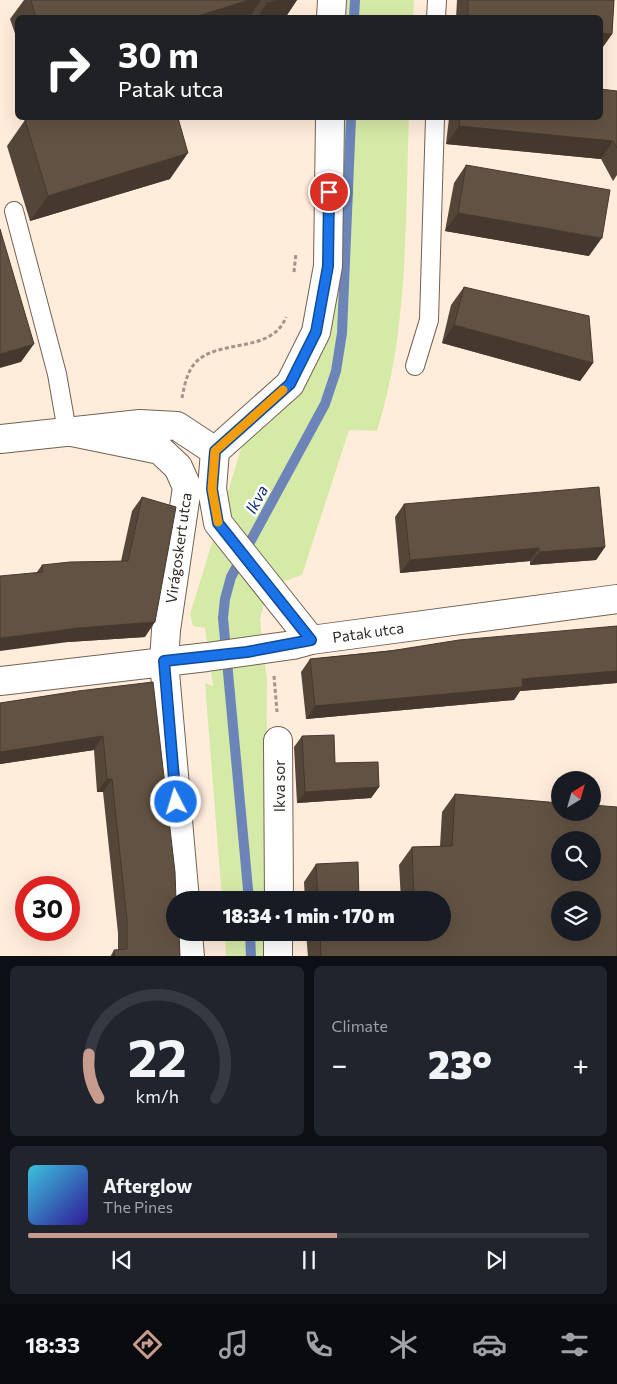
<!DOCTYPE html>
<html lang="en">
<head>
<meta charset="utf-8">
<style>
	body { margin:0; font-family:Commissioner,sans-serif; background:#20242c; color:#f1f3f6; height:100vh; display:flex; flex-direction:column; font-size:19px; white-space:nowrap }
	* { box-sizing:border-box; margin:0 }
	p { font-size:16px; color:#9ea1a6 }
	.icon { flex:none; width:28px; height:28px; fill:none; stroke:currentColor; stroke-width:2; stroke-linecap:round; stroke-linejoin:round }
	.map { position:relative; height:956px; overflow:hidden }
	.side { display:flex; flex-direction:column; gap:10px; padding:10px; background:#0d0f14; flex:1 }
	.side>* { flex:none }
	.hud { position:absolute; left:15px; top:15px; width:588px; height:105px; border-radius:8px; box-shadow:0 5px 20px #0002; background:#202124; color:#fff; overflow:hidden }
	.needle { width:32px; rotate:37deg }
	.fabs { position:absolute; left:551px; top:771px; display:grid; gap:10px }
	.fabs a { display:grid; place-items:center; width:50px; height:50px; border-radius:50%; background:#171b24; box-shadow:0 5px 20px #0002; font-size:25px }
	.speed { position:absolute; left:15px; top:876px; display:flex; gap:10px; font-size:25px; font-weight:700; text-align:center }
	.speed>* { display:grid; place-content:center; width:65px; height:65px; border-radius:50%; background:#171b24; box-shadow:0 5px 20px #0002; line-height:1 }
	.speed .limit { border:8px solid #d22; background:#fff; color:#111 }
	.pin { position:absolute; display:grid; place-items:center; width:42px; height:42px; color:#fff; margin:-21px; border:2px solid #fff; border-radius:50%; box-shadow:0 1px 5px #0007 }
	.me { position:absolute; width:55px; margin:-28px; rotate:355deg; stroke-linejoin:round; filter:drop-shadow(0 0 4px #0008) }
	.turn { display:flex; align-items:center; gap:18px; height:105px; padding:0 20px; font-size:22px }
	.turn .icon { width:65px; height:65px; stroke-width:2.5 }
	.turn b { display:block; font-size:35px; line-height:42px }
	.big { font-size:38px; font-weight:800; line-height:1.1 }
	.side .tile { flex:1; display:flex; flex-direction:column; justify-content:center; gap:8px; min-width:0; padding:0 18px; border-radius:8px; background:#20242c }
	.side .dial { align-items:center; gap:0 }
	.dial svg { height:130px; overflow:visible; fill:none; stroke:#363941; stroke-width:7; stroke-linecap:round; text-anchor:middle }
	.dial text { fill:#f1f3f6; stroke:none }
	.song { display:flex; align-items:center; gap:15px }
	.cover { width:60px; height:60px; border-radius:8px; background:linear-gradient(135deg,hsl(190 70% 55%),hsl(250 70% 35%)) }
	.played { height:5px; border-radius:2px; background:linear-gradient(90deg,#c89b8f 55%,#363941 55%) }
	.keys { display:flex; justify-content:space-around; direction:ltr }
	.heat { display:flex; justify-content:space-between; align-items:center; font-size:28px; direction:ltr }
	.side .tiles { flex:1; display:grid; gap:10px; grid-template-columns:1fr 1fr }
	.tile:last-child { grid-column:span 2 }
	.trip { position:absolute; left:166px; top:891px; width:285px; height:50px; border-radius:25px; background:#171b24; box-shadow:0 5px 20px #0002; font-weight:800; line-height:50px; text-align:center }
	.tab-bar { display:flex; height:80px; justify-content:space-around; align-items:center; background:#090b0e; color:#9ea1a6 }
	.tab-bar .icon { width:35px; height:35px }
	.tab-bar .active { color:#c89b8f }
	.tab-bar b { font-size:22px; color:#f1f3f6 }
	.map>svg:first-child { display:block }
	.green { fill:#d6eaa8 }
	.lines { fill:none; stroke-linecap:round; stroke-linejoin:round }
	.stream { stroke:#6c84b8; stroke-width:10 }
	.lane-casing { stroke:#726253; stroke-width:20 }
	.street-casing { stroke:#726253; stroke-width:30 }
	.path { stroke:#a29488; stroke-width:3; stroke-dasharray:4 2.5; stroke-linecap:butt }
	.lane { stroke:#fff; stroke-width:18 }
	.street { stroke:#fff; stroke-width:28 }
	.wall { fill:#54473a }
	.shaded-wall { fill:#45392f }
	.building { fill:#625243; stroke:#45392f; fill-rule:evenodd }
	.route-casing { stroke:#114b97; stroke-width:12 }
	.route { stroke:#1a73e8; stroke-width:9 }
	.slow { stroke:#f59e0b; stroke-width:9 }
	.labels { text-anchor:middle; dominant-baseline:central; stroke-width:5; stroke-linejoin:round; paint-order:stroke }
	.street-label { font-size:15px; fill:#312a24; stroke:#fff }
	.water-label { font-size:16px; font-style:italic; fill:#0d2d83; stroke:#fff }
</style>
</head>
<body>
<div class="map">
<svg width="617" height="957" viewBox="0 0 617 957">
	<rect width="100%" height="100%" fill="#ffecdb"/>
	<path class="green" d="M325,0h89l-1,17 -88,1z
		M325,118h84c-4,104 0,212 -32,313l-28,-1 -47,145 -34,12 -8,33 7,60 -1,220h-44l-17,-217 8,3 -8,-58 -12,-2 -3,-12 51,-165 58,-70 22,-53z
		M225,933h41v23h-40z"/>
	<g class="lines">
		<path class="stream" d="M354,18l1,-18
			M249,900l-26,-282 2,-19 6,-22 94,-173 11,-33 6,-38 9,-215
			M250,932l1,25"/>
		<g class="lane-casing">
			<path id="lane" d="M436,18l1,-18
				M14,211l43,163 10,57
				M415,366l14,-46 6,-202"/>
		</g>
		<g class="street-casing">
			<path id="street" d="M331,18l1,-18
				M67,431l93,19 18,17 9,20 -21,143 -2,31 21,239
				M0,439l140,-15 37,2 38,25
				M311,640l-93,-117 -6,-34 3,-38 75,-67 26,-52 12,-66 2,-148
				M0,681l207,-24 86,-12 18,-5 306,-41
				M278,741l1,159
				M188,932l2,25
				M278,957v-25"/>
		</g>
		<path class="path" d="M294,272l2,-19
			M182,398c2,-11 5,-27 14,-36 24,-24 76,-8 90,-45
			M274,676l3,36"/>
		<use href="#lane" class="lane"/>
		<use href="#street" class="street"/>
	</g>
	<path class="wall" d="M24,0h273l-12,18h-267v24l-8,-23z
		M457,0h157l-2,34 -12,17v-33h-144z
		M617,91v84l-4,6 -12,-22 -155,-15 3,-26h151z
		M25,120l145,59 -140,42 -23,-75z
		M466,165l123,91 -144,-25 9,-48z
		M464,287l129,76 -13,18 -138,-38 9,-38z
		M142,497l3,140 -77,5 -31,-70 5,-7 79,-4 11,-50z
		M404,504l201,43 -9,13 -66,5v-4l-130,12 -5,-56z
		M617,626v57l-97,8 -6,9 -208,19 -5,-47 9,-13z
		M153,682l27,275h-70l4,-7h4v-17l-15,-141h-6l-3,-42 -94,14v-61z
		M302,736l33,27 44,24 -8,11 -74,5 -3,-56z
		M455,794l162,163h-309l-2,-25h136v-32h-41l-2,-35 13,-18 28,-1 2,-34z
		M316,864l43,36h-54l-1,-18z"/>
	<path class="shaded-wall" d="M249,0h12l-12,18h-57z
		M278,0h19l-12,18h-28l10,-15z
		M600,33l12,1 -12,17z
		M459,126l154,15 -12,18 -155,-15z
		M188,153l-18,26 -140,42 18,-25z
		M458,213l144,25 -13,18 -144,-25z
		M454,325l139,38 -13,18 -138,-38z
		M34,344l-13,18 -21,6v-14z
		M605,547l-9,13 -66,5 9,-13z
		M539,548l-9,13 -130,12 10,-13z
		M155,622l-10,15 -77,5 -68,9v-13l78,-10z
		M617,671v12l-97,8 -6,9 -208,19 9,-13 207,-27z
		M103,736l-9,14 -94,14v-12z
		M107,779h5l-9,13h-6z
		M379,787l-8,11 -74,5 8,-11z"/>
	<path class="building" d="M31,0h218l-57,18h-156z
		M266,0h12l-11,3z
		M468,0h146l-2,34 -12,-1v-15h-132z
		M600,89l17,2v57l-4,-7 -154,-15 1,-8h140z
		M33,118h145l10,35 -140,43 -23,-76z
		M466,165l144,25 -8,48 -144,-25z
		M0,229l34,115 -34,10z
		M464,287l125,29 4,47 -139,-38z
		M599,487l6,60 -66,5v-4l-129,12 -6,-56z
		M142,497l34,10 -21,115 -77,6 -78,10v-62l43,-4 -1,-7 28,-3 58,-1z
		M617,626v45l-95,8 1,8 -208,19 -5,-47 80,-8 69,-11z
		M153,682l22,190 1,28h-1v32h4l1,25h-65l-1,-7 13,-1v-29l-15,-141h-5l-4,-43 -103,16v-49l78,-12z
		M334,735l1,28 43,-1 1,25 -74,5 -3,-56z
		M455,794l105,9v9h32v-7l25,2v150h-296l-1,-25h122v-32h-28l-2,-53 40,-1zM560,840h32v32h-32zM560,900h32v32h-32z
		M358,862l1,38h-41l-2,-36z"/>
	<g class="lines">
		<g class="route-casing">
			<path id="route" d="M176,802l-12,-141 83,-9 64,-12 -93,-117 -6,-34 3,-38 75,-67 26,-52 12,-66 1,-74"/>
		</g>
		<use href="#route" class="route"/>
		<path class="slow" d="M218,522l-6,-33 3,-38 68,-61"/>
	</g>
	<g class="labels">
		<g class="street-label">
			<text transform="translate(178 548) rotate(-82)">Virágoskert utca</text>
			<text transform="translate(368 632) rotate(-8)">Patak utca</text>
			<text transform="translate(279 786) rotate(-90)">Ikva sor</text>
		</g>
		<g class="water-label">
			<text transform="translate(256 499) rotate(-62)">Ikva</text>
		</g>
	</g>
</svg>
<div class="fabs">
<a><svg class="needle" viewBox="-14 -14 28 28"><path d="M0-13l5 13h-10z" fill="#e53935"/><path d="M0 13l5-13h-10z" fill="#9ea1a6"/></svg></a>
<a><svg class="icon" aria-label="search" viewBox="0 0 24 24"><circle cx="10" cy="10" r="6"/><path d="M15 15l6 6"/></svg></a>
<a><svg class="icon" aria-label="layers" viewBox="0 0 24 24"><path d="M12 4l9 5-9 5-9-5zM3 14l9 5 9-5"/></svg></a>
</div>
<div class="speed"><div class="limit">30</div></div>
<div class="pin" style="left:329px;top:192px;background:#d93025"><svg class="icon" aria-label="arrive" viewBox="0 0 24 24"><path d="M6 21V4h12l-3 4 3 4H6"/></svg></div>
<svg class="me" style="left:176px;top:802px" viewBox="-20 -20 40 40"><circle r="17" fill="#1a73e8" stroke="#fff" stroke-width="3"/><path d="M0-11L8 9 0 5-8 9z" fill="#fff"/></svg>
<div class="trip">18:34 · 1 min · 170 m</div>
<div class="hud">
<div class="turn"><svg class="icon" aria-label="right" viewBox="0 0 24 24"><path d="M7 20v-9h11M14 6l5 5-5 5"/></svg><div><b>30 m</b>Patak utca</div></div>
</div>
</div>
<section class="side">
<div class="tiles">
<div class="tile dial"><svg viewBox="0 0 100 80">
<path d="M14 69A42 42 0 1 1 86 69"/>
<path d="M14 69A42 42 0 0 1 8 42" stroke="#c89b8f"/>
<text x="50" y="56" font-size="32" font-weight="700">22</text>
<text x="50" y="72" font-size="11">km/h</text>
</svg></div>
<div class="tile"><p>Climate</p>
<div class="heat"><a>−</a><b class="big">23°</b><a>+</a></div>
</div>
<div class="tile">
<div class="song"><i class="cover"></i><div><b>Afterglow</b><p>The Pines</p></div></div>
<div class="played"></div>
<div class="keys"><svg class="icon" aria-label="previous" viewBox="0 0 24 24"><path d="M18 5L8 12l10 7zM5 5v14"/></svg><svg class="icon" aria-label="pause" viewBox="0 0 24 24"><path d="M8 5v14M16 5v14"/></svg><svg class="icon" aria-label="next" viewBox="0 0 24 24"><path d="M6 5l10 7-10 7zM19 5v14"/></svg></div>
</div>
</div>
</section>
<nav class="tab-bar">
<b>18:33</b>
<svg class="icon active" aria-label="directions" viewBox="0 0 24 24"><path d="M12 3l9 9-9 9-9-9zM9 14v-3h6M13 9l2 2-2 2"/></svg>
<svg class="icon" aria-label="music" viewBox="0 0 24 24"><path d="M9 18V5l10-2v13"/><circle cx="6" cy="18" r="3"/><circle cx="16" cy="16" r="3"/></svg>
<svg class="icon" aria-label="phone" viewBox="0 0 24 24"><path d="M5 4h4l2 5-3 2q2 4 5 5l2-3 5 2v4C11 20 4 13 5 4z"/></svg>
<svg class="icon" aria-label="climate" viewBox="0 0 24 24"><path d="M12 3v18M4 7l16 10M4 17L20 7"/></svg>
<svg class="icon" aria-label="car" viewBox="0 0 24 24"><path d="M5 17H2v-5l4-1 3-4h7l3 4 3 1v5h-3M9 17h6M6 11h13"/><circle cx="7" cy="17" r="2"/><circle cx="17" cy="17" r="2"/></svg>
<svg class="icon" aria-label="filters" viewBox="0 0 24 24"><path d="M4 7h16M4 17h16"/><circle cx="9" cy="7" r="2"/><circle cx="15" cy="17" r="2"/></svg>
</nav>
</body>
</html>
